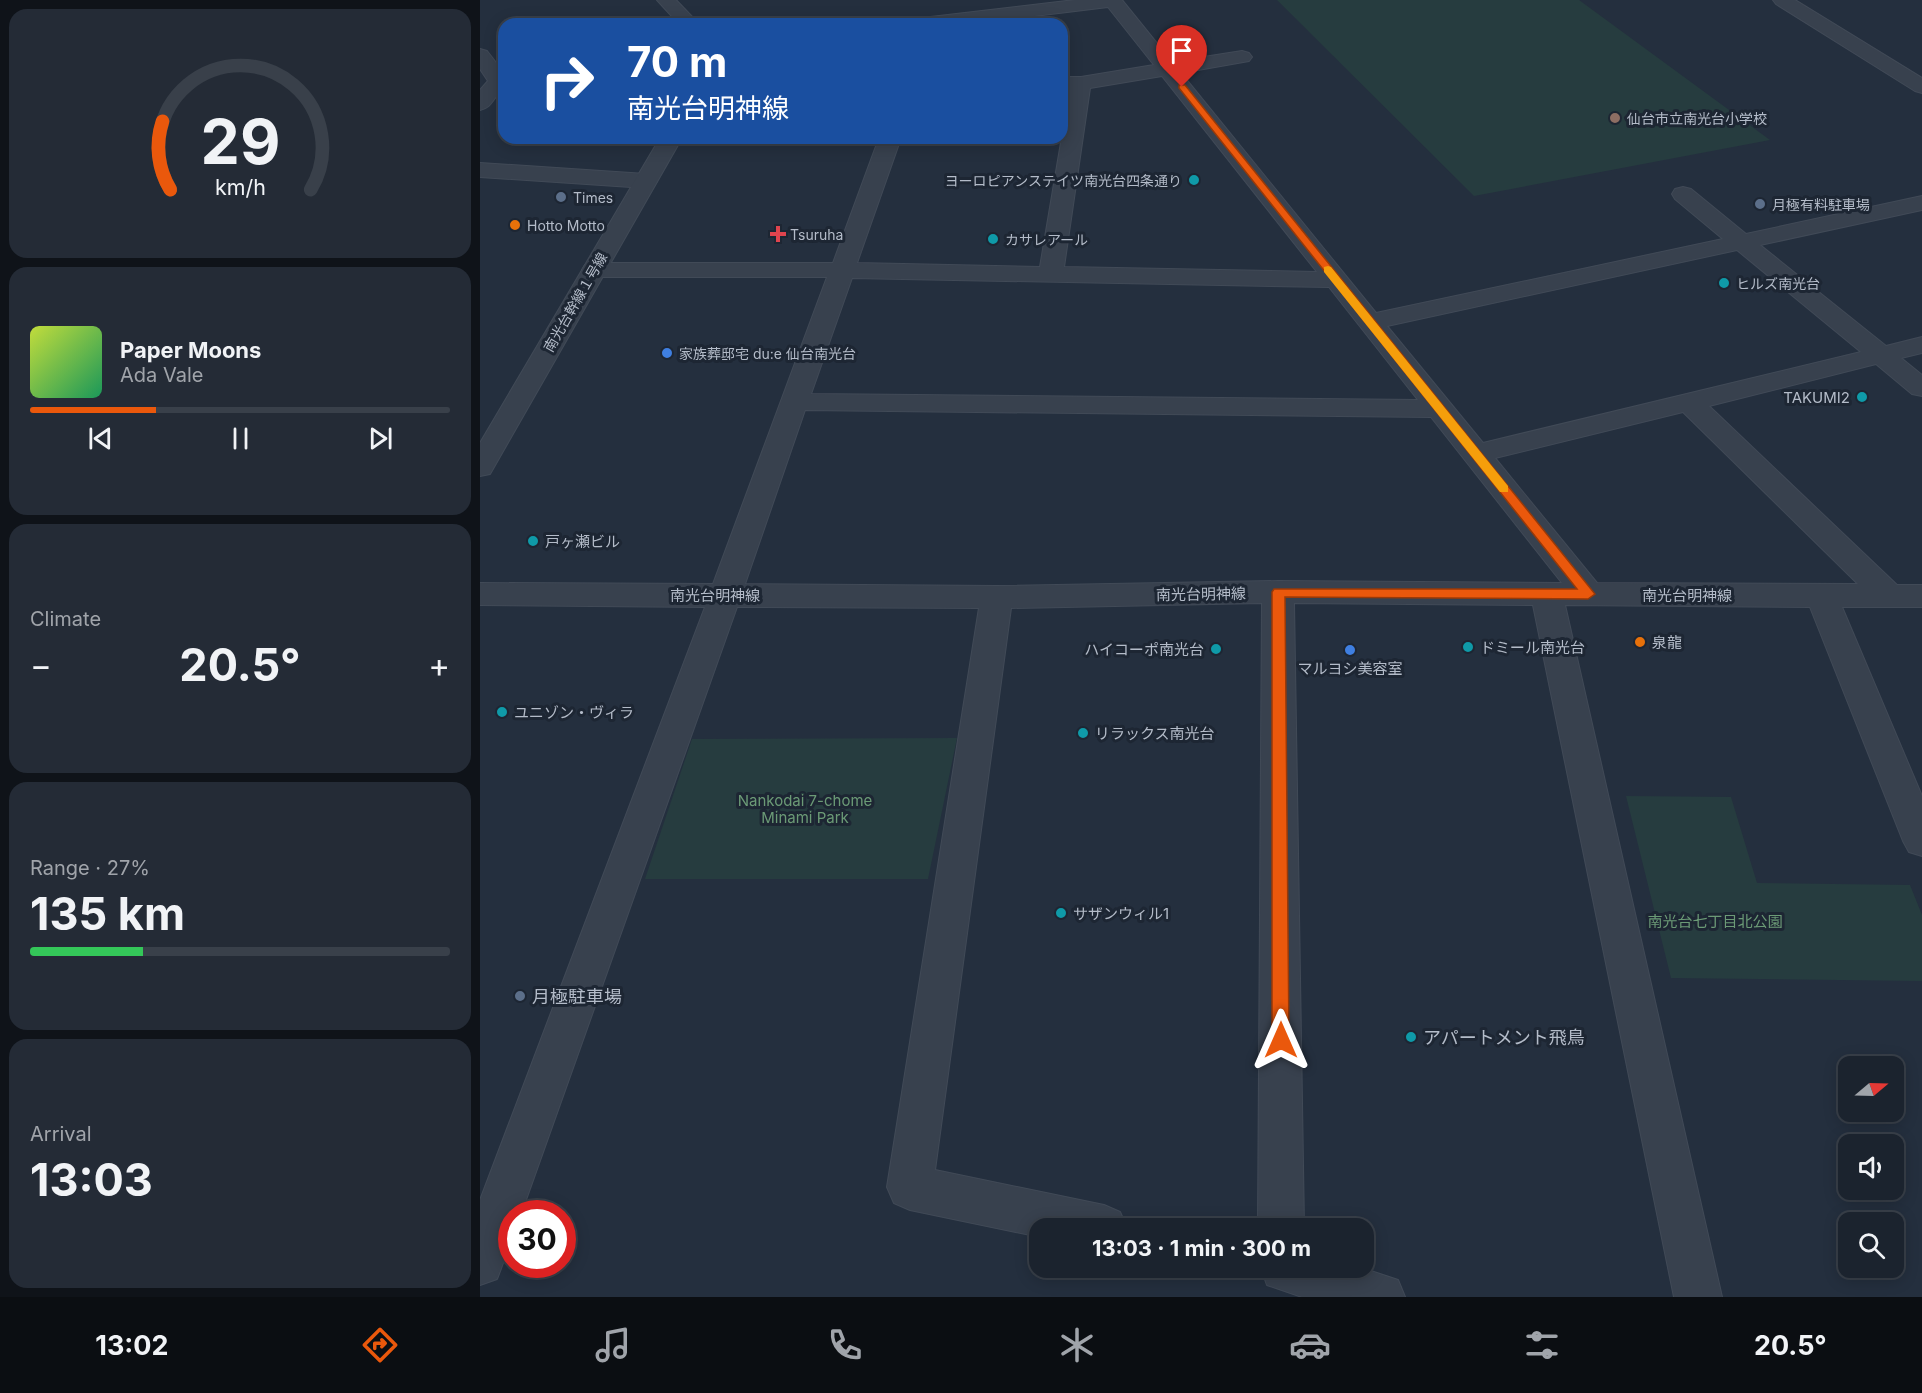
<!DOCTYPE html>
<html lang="en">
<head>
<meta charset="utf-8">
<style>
	body { margin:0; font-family:Inter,"Noto Sans JP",sans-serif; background:#242b36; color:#f1f3f6; height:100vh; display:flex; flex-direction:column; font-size:22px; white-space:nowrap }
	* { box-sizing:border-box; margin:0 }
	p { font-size:20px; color:#a0a4aa }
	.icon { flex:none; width:33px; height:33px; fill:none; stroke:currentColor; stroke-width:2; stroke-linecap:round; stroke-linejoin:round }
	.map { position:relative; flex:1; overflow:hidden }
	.sheet { display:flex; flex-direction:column; gap:9px; padding:9px; background:#0f1319; width:480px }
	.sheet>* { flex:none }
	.banner { position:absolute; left:18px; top:18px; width:570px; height:126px; border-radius:18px; box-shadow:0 3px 15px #0003,0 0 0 2px #39404a; background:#1a4fa0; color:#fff; overflow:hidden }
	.needle { width:39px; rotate:71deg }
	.tools { position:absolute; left:1358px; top:1056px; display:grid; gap:12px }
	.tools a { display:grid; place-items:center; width:66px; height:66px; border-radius:12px; background:#1b232e; box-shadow:0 3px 15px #0003,0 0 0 2px #39404a; font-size:30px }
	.speed { position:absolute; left:18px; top:1200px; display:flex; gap:12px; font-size:30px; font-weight:700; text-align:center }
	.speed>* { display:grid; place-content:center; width:78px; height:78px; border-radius:50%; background:#1b232e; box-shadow:0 3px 15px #0003,0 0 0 2px #39404a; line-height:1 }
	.speed .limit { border:9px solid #d22; background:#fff; color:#111 }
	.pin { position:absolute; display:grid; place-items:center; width:51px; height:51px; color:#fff; margin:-62px -26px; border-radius:50% 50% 50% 0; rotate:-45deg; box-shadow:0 0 6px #0007 }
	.pin .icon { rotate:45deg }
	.me { position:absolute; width:66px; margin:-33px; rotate:0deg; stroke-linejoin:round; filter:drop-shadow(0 0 4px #0008) }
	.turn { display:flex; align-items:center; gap:21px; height:126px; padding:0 30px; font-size:27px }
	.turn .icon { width:78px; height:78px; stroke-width:2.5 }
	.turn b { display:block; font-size:42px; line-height:51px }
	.big { font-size:45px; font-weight:700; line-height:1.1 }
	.sheet .card { flex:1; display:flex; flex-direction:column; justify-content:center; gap:9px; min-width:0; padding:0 21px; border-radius:18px; background:#242b36 }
	.sheet .dial { align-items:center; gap:0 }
	.dial svg { height:156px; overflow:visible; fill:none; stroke:#39404a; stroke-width:7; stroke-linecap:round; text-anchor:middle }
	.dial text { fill:#f1f3f6; stroke:none }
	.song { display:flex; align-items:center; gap:18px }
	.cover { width:72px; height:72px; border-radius:9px; background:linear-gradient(135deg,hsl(70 70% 55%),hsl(150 70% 35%)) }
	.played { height:6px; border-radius:3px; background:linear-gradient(90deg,#ea580c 30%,#39404a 30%) }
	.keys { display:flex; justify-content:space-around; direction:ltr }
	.heat { display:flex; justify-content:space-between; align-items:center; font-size:33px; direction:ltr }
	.charge { height:9px; border-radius:4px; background:linear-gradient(90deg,#34c759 27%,#39404a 0) }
	.trip { position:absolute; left:549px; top:1218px; width:345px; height:60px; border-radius:18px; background:#1b232e; box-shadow:0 3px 15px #0003,0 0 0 2px #39404a; font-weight:700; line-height:60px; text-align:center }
	.tabs { display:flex; height:96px; justify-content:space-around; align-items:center; background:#0b0e12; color:#a0a4aa }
	.tabs .icon { width:42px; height:42px }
	.tabs .selected { color:#ea580c }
	.tabs b { font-size:27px; color:#f1f3f6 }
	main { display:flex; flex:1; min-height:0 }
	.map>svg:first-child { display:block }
	.green { fill:#263c3f }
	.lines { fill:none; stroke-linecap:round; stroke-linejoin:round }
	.minor-casing { stroke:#414a57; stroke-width:2 }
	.tertiary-casing { stroke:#414a57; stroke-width:2 }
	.minor { fill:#38414e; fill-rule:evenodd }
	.tertiary { fill:#38414e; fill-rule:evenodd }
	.route { fill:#ea580c; stroke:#983908; stroke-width:1.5 }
	.slow { fill:#f59e0b }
	.education-dot { fill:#8d6e63; stroke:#1d2633; stroke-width:2 }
	.culture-dot { fill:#0f9aa8; stroke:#1d2633; stroke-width:2 }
	.service-dot { fill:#5c6f8a; stroke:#1d2633; stroke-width:2 }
	.food-dot { fill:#e8710a; stroke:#1d2633; stroke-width:2 }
	.health-dot { fill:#e0444e; stroke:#1d2633; stroke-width:2 }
	.shop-dot { fill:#3f7fe0; stroke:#1d2633; stroke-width:2 }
	.labels { text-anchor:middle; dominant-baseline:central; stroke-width:6; stroke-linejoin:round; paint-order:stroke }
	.far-poi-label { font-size:14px; fill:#b4bcc9; stroke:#1d2633; text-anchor:start }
	.far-street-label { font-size:14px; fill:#b4bcc9; stroke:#1d2633 }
	.poi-label { font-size:15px; fill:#b4bcc9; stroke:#1d2633; text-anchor:start }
	.street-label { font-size:15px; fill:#b4bcc9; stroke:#1d2633 }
	.park-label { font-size:15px; fill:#6b9a76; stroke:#1d2633 }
	.near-poi-label { font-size:18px; fill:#b4bcc9; stroke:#1d2633; text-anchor:start }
</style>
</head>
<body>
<main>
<section class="sheet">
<div class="card dial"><svg viewBox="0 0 100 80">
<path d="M14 69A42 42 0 1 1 86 69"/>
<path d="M14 69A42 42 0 0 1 10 34" stroke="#ea580c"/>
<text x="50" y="56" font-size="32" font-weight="700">29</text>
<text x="50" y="72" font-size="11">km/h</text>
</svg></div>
<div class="card">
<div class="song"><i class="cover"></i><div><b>Paper Moons</b><p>Ada Vale</p></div></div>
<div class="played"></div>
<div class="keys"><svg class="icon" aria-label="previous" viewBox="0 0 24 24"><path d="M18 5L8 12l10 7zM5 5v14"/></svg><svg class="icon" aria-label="pause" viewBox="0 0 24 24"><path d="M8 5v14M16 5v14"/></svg><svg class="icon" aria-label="next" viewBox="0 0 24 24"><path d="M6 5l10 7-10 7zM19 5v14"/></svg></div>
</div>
<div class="card"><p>Climate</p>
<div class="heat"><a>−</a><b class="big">20.5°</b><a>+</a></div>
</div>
<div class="card"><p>Range · 27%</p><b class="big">135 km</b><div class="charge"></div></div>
<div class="card"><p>Arrival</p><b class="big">13:03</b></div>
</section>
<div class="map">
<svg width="1442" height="1297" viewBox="0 0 1442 1297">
	<rect width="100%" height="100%" fill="#242f3e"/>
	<path class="green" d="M797,0h302l191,140 -296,56z
		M477,738l-29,141h-283l47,-140z
		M1146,796l105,1 26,86 153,2 12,30v66l-251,-3z"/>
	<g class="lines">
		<g class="minor-casing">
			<path id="minor" d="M595,0h47l50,62 70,-11 7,2 3,4 -3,4 -68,12 195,240 347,-74 -48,-40 -3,-5 3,-5 8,-2 8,2 55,45 176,-38v14l-162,35 126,101 36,-9v16l-21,5 21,17v21l-10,-2 -36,-30 -167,42 188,179h25v22h-80l80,189v60l-13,-4 -6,-11 -93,-234 -245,-2 157,692h-48l-141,-692 -239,-2 10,625h-46l4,-625 -251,5 -76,562 169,35 16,7 7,16h-87v9l-130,-27 -16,-7 -7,-16 92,-579 -242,-1 -216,607h-9c0,27 -5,39 -15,65l-17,6v-85l225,-593 -225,-2v-22l233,1 114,-307h-233l-9,-2 -3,-5 3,-5 9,-2h239l46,-125h22l-44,125 183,4 30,-178h-8v-12h19l73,-12 -46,-58 -139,17h-56l2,-4 7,-2zM682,76l155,196 -253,-5 26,-179zM1257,250l124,102 -378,91 -96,-117zM372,278l477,9 89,113 -607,-6zM325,410l626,7 131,166 -284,-2 -281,5 -252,-2zM1203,412l175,172 -261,-1 -102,-125z
				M1293,0h22l127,78v15l-7,-2 -139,-87z
				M0,49l7,2c14,19 25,26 8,47 -5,7 -7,10 -15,12v-20l8,-9 -8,-12z
				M0,163l166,11 8,2 3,5 -3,5 -8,2 -166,-11z
				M781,1268h101l36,12 7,17h-103l-35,-12z"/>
		</g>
		<g class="tertiary-casing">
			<path id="tertiary" d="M177,0h19l23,24h-20z
				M180,138h22l-192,336 -10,2v-33z"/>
		</g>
		<use href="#minor" class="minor"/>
		<use href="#tertiary" class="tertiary"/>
	</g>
	<path class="route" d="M699,85h6l410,509 -7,5 -303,-2 4,443 -2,6 -6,2 -7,-2 -2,-6v-448l2,-3h303l-398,-501z"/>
	<path class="slow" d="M848,266l3,1 177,219v6h-8l-176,-220v-5z"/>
	<circle class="education-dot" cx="1135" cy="118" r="6"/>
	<g class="culture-dot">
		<circle cx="714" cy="180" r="6"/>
		<circle cx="513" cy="239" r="6"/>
		<circle cx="1244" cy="283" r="6"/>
		<circle cx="1382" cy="397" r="6"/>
		<circle cx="53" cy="541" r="6"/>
		<circle cx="988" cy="647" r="6"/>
		<circle cx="736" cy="649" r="6"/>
		<circle cx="22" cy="712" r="6"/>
		<circle cx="603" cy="733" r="6"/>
		<circle cx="581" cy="913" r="6"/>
		<circle cx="931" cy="1037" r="6"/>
	</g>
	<g class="service-dot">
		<circle cx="81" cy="197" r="6"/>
		<circle cx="1280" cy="204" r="6"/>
		<circle cx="40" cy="996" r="6"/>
	</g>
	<g class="food-dot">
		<circle cx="35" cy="225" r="6"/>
		<circle cx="1160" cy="642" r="6"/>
	</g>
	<path class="health-dot" d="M295 225h6v6h6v6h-6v6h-6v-6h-6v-6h6z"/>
	<g class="shop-dot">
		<circle cx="187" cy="353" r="6"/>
		<circle cx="870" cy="650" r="6"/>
	</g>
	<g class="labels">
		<g class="far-poi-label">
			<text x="1147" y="118">仙台市立南光台小学校</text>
			<text x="702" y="180" text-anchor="end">ヨーロピアンステイツ南光台四条通り</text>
			<text x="93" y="197">Times</text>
			<text x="1292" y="204">月極有料駐車場</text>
			<text x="47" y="225">Hotto Motto</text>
			<text x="310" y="234">Tsuruha</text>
			<text x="525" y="239">カサレアール</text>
			<text x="1256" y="283">ヒルズ南光台</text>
			<text x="199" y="353">家族葬邸宅 du:e 仙台南光台</text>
		</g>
		<g class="far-street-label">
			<text transform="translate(95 302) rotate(-60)">南光台幹線１号線</text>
		</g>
		<g class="poi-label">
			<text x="1370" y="397" text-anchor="end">TAKUMI2</text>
			<text x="65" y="541">戸ヶ瀬ビル</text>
			<text x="1172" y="642">泉龍</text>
			<text x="1000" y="647">ドミール南光台</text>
			<text x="724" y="649" text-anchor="end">ハイコーポ南光台</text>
			<text x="870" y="668" text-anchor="middle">マルヨシ美容室</text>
			<text x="34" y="712">ユニゾン・ヴィラ</text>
			<text x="615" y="733">リラックス南光台</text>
			<text x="593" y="913">サザンウィル1</text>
		</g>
		<g class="street-label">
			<text transform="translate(721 594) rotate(-1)">南光台明神線</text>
			<text x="235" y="595">南光台明神線</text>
			<text x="1207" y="595">南光台明神線</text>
		</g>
		<g class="park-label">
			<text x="325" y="800">Nankodai 7-chome<tspan x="325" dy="17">Minami Park</tspan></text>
			<text x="1235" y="921">南光台七丁目北公園</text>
		</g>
		<g class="near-poi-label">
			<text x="52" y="996">月極駐車場</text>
			<text x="943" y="1037">アパートメント飛鳥</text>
		</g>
	</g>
</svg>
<div class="tools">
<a><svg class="needle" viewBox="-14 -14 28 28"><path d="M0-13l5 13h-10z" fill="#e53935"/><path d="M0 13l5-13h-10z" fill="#a0a4aa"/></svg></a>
<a><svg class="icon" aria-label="sound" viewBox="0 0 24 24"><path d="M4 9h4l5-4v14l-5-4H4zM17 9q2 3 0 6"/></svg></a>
<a><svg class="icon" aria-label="search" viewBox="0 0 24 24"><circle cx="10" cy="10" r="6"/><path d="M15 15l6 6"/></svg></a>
</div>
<div class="speed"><div class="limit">30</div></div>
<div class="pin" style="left:702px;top:87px;background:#d93025"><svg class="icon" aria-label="arrive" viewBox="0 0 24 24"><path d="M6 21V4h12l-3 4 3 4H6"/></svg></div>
<svg class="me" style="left:801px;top:1040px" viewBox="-20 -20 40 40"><path d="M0-17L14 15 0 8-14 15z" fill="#ea580c" stroke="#fff" stroke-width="4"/></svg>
<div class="trip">13:03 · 1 min · 300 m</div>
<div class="banner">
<div class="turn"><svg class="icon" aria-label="right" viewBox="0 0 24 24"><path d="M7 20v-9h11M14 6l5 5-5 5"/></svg><div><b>70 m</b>南光台明神線</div></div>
</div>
</div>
</main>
<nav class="tabs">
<b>13:02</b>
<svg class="icon selected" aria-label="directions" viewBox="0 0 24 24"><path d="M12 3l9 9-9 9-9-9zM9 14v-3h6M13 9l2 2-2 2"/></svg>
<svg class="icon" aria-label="music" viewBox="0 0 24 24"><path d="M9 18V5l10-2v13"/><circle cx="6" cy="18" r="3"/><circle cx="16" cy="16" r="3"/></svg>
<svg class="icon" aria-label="phone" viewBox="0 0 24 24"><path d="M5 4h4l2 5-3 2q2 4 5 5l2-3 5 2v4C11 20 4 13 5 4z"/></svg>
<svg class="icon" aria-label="climate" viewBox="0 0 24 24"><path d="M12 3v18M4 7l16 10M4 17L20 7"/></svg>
<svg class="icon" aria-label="car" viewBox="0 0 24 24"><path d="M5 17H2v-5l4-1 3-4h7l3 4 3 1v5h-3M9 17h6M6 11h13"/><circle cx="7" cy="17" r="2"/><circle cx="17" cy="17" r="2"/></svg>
<svg class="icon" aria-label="filters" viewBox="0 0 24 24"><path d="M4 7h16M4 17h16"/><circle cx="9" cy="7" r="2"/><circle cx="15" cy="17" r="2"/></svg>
<b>20.5°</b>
</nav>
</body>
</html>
